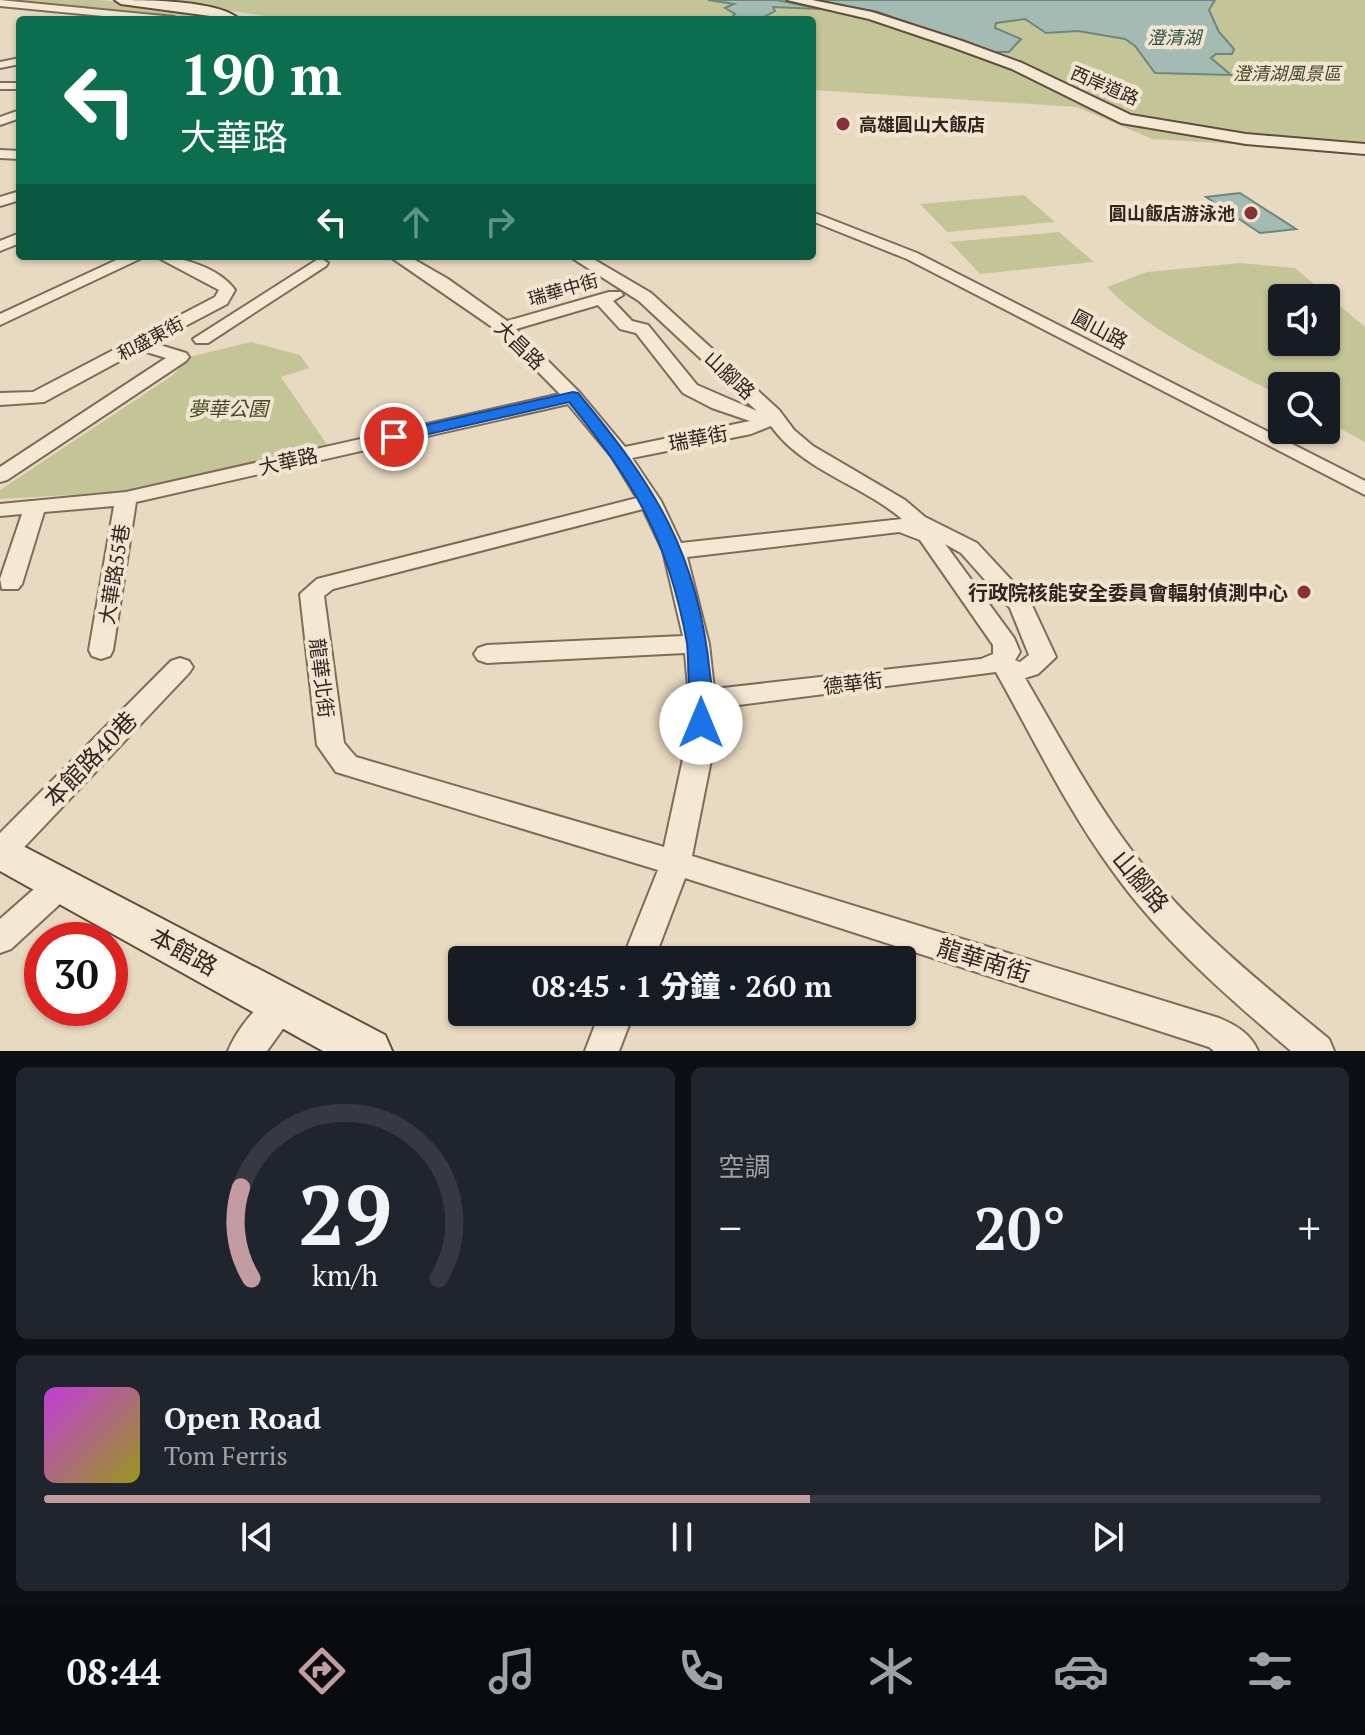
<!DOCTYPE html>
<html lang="zh-TW">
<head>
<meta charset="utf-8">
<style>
	body { margin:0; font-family:"PT Serif","Noto Sans TC",serif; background:#20242c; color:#f1f3f6; height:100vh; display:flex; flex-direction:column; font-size:30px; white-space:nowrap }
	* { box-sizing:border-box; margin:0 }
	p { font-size:26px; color:#9ea1a6 }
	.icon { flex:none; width:44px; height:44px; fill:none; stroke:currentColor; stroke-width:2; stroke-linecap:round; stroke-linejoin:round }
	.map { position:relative; height:1051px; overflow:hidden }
	.panel { display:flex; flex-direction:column; gap:16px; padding:16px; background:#0d0f14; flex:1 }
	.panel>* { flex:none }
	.banner { position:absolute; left:16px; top:16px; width:800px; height:244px; border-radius:8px; box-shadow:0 2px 6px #0004; background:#0b6e4f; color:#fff; overflow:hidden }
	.buttons { position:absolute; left:1268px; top:284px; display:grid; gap:16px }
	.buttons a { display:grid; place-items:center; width:72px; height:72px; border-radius:8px; background:#171b24; box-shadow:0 2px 6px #0004; font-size:40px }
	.speed { position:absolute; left:24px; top:922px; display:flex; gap:16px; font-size:40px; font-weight:700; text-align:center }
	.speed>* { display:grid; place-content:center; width:104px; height:104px; border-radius:50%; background:#171b24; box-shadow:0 2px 6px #0004; line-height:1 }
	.speed .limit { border:12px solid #d22; background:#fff; color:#111 }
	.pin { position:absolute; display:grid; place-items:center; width:68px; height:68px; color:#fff; margin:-34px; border:4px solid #fff; border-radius:50%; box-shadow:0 2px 8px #0007 }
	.me { position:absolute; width:88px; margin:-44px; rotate:0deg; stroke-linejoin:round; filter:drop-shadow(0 0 6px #0008) }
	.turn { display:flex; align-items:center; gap:28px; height:168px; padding:0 32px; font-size:36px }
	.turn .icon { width:104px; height:104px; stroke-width:2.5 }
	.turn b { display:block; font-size:56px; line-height:68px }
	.lanes { display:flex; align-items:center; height:76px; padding:0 32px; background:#0003; justify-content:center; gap:40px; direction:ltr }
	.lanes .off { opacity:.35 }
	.big { font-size:60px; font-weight:800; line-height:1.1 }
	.panel .widget { flex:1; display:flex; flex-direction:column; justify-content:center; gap:12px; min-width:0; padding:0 28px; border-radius:12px; background:#20242c }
	.panel .dial { align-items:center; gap:0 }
	.dial svg { height:208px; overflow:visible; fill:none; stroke:#363941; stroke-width:7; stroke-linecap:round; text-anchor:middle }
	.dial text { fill:#f1f3f6; stroke:none }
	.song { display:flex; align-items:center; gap:24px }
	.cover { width:96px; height:96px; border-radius:12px; background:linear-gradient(135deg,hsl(290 70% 55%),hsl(60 70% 35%)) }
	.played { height:8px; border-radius:4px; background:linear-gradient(90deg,#c29ca1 60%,#363941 60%) }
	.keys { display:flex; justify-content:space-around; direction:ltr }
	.heat { display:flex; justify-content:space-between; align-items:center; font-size:44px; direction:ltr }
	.panel .tiles { flex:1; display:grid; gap:16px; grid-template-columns:1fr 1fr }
	.widget:last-child { grid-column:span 2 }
	.trip { position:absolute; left:448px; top:946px; width:468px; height:80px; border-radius:8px; background:#171b24; box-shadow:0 2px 6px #0004; font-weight:800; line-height:80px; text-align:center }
	.menu { display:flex; height:128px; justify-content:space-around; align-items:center; background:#090b0e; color:#9ea1a6 }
	.menu .icon { width:56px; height:56px }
	.menu .on { color:#c29ca1 }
	.menu b { font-size:36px; color:#f1f3f6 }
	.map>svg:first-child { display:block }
	.green { fill:#c4c597; fill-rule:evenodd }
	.water { fill:#a3bbb2; stroke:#6c887e; stroke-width:2 }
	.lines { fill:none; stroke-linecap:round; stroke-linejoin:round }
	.street-casing { stroke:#806b5b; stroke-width:4 }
	.secondary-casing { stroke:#624d3e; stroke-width:4 }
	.street { fill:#f4e8d3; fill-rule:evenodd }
	.secondary { fill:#f4e8d3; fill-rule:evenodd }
	.route { fill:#1a73e8; stroke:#114b97; stroke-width:2 }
	.poi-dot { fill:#88313a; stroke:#f1e4d0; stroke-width:3 }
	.labels { text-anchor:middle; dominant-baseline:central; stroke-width:8; stroke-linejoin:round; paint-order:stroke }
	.far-water-label { font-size:18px; font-style:italic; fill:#2e4f4a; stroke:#f1e4d0 }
	.far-park-label { font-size:18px; font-style:italic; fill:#454b26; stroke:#f1e4d0 }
	.far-street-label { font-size:18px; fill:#31251d; stroke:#f1e4d0 }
	.far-poi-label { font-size:18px; font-weight:bold; fill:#31251d; stroke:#f1e4d0; text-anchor:start }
	.street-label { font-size:20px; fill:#31251d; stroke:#f1e4d0 }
	.park-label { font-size:20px; font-style:italic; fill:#454b26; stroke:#f1e4d0 }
	.poi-label { font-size:20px; font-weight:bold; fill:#31251d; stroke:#f1e4d0; text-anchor:end }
	.near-street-label { font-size:24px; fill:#31251d; stroke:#f1e4d0 }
</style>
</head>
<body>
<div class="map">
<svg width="1365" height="1051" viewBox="0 0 1365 1051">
	<rect width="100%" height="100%" fill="#e8d9c1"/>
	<path class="green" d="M6,0h97l116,19 -24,1z
		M159,0h1206v152l-213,-13 -75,-32 -265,-17v-70h-520z
		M1024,195l31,27 -108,10 -27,-28z
		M1059,232l35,30 -114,12 -30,-32z
		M1240,263l55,5 70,59v115l-39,-21v-35h-44v11c-59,-32 -128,-61 -175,-110l40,-15zM1326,298v44h-44v-44z
		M251,342l49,13 9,13 -28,9 47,69 -205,46 -123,7v-9l173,-115 16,-18z"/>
	<path class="water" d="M708,0h69l43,9 -47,-2 2,4c-16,10 -27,11 -44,7l4,-4 -10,-6 9,-4z
		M812,0h403l-6,10 10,22 15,17 -2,5h-16l-5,4 20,17 -76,-2 -20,-27 -10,-7 -47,-8 -32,2 -21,-14 -29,4 -1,5 26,11 -12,13h-17l-114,-40z
		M1240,193l56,36 -36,4 -54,-36z"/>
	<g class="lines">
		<g class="street-casing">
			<path id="street" d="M0,0l174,17 5,3h-35l-144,-14z
				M20,58v6l-20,4v-6z
				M0,83h20v6h-20z
				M20,110v8l-20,7v-8z
				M0,150l20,1v8l-20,-1z
				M20,191v9l-20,6v-9z
				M812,212l105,41 448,228v14l-458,-236 -95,-38z
				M20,233v10l-20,8v-10z
				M125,256h21l-146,69v-11z
				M155,256c25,0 65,12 80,34l-8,14 -74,39 33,10 3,4 -3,4 -179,119 -7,2v-15l166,-109 -26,-8 -96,52 -44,3v-12l33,-1 182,-95 4,-7z
				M389,256h19l40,23 59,42 102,-29h12l2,3 -10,6 19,20 16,4 49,60 60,26 -118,-110 -70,-45h19l63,37 128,117 15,20 19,16 92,54 20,17 52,26 52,56 27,58 -18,17 -13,4c35,60 68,122 110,177 54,71 126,128 194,184l5,12h-43c-63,-54 -128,-110 -177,-178 -46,-62 -80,-133 -118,-201l-281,36 -1,37 -22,111 527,162c17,7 32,16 39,33h-44l-5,-4 -524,-169 -31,82h-32l36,-90 -322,-98 -19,-27 -17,-151 17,-15 320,-81 -25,-41 -44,-53 -432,98 -23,148 -3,6 -9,3 -9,-3 -3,-6 25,-144 -70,6 -22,72 -4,5h-16l-2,-10 22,-65 -22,2v-12l126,-12 434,-98 -62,-63zM598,305l22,24 16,4 47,60 29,15 38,13 -125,26 -45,-54 -64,-64zM771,426c32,45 90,58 131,93l-221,24 -20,-42 -29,-43 119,-24zM643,509l20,42 20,85 -196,9 -9,3 -4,6 4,6 9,3 198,-10 4,47 -3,45 -22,102 -308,-90 -12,-14 -20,-147 9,-7zM899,532l21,8 73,105v9l-12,5 -267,30 -5,-45 -22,-87zM945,544l16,9 49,55 19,47 -9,7 -5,-2 5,-8 -6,-14z
				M320,258l8,5 -2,3 -118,77h-12l-3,-4z
				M180,658l9,3 4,6 -4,6 -177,187 -12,3v-30l171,-172z
				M62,870l11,4 4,9 -4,9 -62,57 -11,4v-34l51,-45z
				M283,990l12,4 5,11 -33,46h-39c9,-22 33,-53 55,-61z
				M600,1012h34l-15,39h-34z"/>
		</g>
		<g class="secondary-casing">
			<path id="secondary" d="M115,0c28,0 106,0 125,20l-119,-16z
				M787,0h25l60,12 90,29 60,22 109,52 115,19 119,10v10l-119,-10 -125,-21 -109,-54 -60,-22 -83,-28z
				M0,834l385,201 7,16h-69l-323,-180z"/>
		</g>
		<use href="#street" class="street"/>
		<use href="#secondary" class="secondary"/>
	</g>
	<path class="route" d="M573,392l5,1c76,92 120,159 132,281 2,16 7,39 -1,54h-16c-5,-9 -4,-68 -6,-85 -19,-105 -52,-159 -118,-241l-175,40 -8,-5 8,-5z"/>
	<g class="poi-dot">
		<circle cx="843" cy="124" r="8"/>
		<circle cx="1251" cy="213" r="8"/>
		<circle cx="1304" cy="592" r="8"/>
	</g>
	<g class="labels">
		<g class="far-water-label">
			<text x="1174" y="37">澄清湖</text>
		</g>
		<g class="far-park-label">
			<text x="1287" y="73">澄清湖風景區</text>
		</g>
		<g class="far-street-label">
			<text transform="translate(1105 85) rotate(23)">西岸道路</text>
			<text transform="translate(563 289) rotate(-16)">瑞華中街</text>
			<text transform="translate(150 338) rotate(-28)">和盛東街</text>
		</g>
		<g class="far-poi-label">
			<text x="859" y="124">高雄圓山大飯店</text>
			<text x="1235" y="213" text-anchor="end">圓山飯店游泳池</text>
		</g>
		<g class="street-label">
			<text transform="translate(1100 329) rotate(28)">圓山路</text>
			<text transform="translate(520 345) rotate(44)">大昌路</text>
			<text transform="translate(730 375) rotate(43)">山腳路</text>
			<text transform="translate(698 438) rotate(-11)">瑞華街</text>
			<text transform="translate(288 461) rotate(-13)">大華路</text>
			<text transform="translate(114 574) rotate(-81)">大華路55巷</text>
			<text transform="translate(322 678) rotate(83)">龍華北街</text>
			<text transform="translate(853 683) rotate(-7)">德華街</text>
		</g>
		<g class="park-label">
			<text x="228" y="408">夢華公園</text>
		</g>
		<g class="poi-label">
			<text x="1288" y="592">行政院核能安全委員會輻射偵測中心</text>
		</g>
		<g class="near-street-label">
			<text transform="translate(90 759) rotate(-46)">本館路40巷</text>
			<text transform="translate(1141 881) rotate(50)">山腳路</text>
			<text transform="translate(184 951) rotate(29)">本館路</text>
			<text transform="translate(984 960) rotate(17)">龍華南街</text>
		</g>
	</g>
</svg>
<div class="buttons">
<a><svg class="icon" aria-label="sound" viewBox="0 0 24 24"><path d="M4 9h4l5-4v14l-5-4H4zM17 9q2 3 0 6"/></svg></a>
<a><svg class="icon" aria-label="search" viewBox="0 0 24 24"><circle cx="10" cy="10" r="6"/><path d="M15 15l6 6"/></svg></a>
</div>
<div class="speed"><div class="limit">30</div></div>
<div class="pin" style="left:394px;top:437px;background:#d93025"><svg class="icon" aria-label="arrive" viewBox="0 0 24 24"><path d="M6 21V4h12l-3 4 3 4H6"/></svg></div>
<svg class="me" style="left:701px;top:723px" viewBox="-20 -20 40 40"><circle r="19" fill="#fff"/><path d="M0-13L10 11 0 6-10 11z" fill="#1a73e8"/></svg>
<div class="trip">08:45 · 1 分鐘 · 260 m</div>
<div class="banner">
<div class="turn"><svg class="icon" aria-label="left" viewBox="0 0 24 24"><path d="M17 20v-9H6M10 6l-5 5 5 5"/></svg><div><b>190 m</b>大華路</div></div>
<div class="lanes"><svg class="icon" aria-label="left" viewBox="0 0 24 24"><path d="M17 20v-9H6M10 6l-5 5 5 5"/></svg><svg class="icon off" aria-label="ahead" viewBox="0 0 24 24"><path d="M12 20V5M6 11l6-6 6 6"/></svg><svg class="icon off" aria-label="right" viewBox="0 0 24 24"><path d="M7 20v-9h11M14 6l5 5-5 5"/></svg></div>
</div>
</div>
<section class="panel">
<div class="tiles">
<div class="widget dial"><svg viewBox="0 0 100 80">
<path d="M14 69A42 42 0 1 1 86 69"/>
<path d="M14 69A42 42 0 0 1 10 34" stroke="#c29ca1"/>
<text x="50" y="56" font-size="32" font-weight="700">29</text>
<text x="50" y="72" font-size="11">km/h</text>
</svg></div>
<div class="widget"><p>空調</p>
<div class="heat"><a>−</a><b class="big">20°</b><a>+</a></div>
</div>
<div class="widget">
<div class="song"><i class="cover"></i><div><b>Open Road</b><p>Tom Ferris</p></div></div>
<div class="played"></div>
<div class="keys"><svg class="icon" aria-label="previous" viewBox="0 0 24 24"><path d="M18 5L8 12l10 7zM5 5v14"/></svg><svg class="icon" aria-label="pause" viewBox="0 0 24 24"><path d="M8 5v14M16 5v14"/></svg><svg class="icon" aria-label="next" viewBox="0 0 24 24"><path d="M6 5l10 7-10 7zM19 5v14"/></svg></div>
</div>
</div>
</section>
<nav class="menu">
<b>08:44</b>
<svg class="icon on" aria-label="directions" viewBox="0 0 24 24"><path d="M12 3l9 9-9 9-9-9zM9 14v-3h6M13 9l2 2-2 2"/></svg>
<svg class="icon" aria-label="music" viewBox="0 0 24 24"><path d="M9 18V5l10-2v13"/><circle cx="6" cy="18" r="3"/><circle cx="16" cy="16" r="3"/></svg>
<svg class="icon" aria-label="phone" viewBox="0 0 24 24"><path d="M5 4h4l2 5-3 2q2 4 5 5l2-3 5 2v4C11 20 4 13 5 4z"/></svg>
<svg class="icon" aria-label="climate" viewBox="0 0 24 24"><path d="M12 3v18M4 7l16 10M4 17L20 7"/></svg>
<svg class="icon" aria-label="car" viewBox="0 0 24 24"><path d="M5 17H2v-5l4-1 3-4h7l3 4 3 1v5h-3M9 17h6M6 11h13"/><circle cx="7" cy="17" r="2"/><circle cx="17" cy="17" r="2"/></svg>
<svg class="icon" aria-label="filters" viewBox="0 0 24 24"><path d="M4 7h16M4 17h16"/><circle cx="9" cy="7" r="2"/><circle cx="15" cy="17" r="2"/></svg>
</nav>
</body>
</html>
